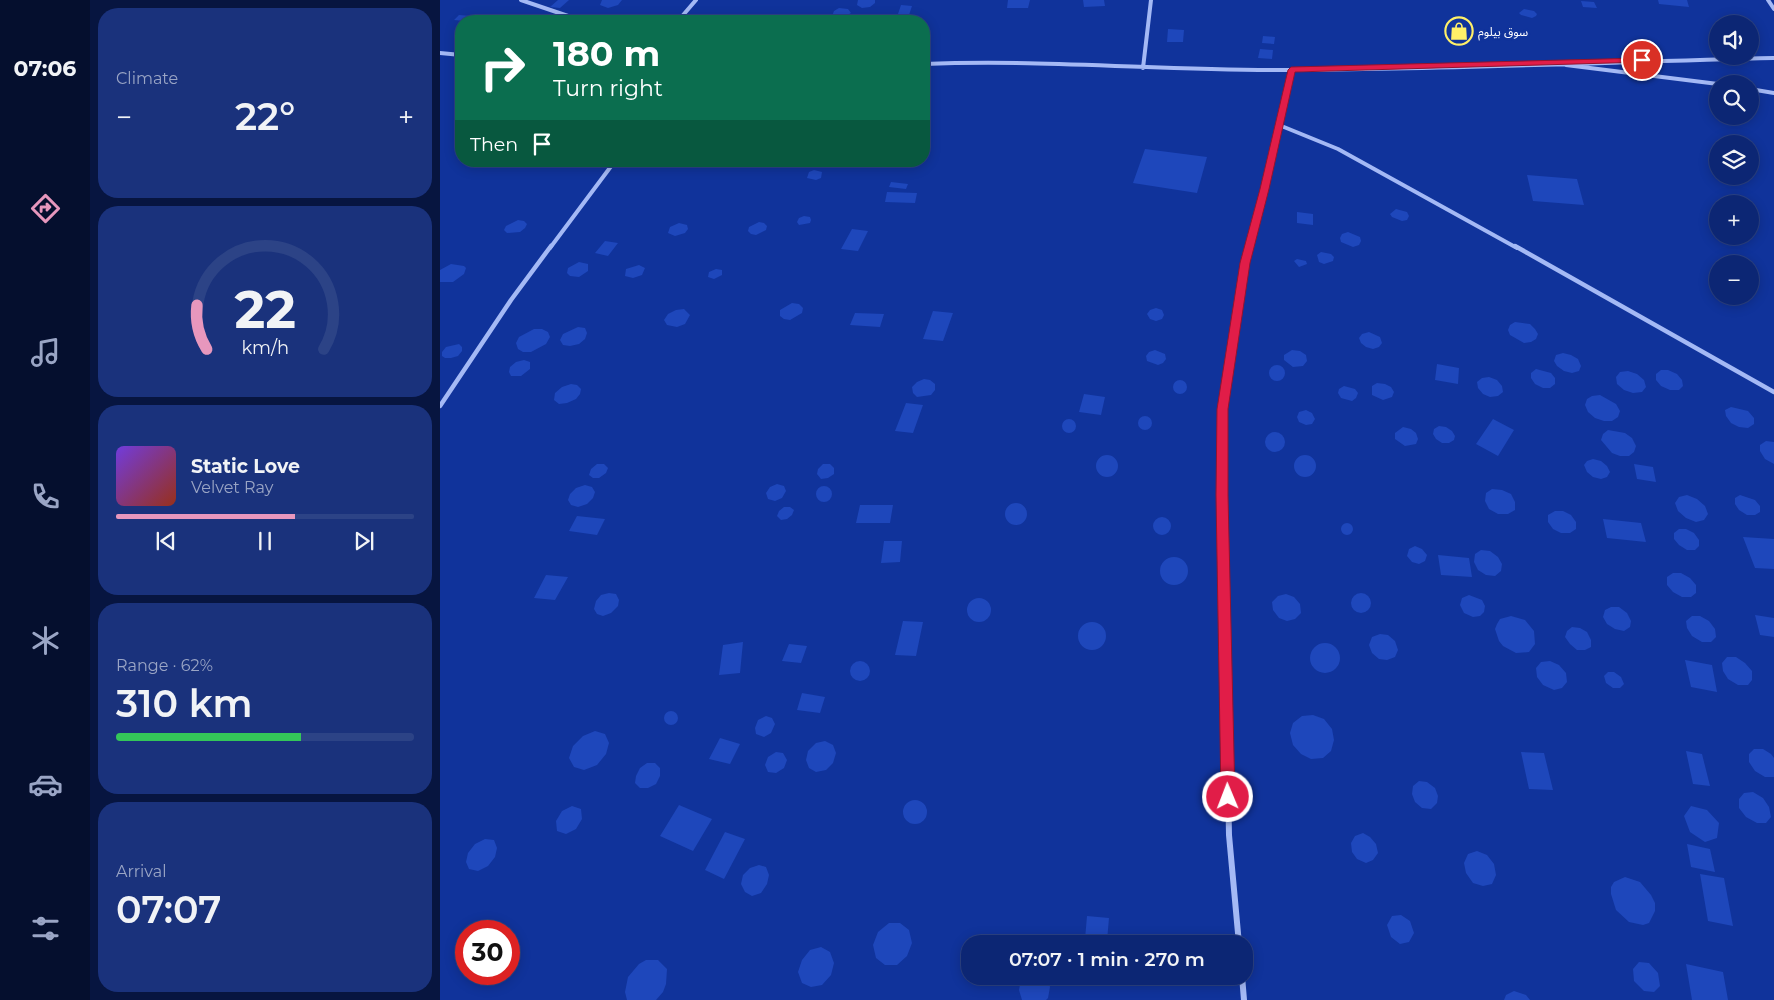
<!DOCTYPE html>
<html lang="en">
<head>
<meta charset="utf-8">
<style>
	body { margin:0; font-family:Montserrat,"Noto Sans Arabic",sans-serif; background:#1a327c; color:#f1f3f6; height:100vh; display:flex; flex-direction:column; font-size:19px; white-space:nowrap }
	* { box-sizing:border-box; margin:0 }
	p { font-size:16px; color:#9aa5c5 }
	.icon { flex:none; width:28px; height:28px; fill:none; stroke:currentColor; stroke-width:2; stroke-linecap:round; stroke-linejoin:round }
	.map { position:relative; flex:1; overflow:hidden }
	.sheet { display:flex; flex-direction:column; gap:8px; padding:8px; background:#071540; width:350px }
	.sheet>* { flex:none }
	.guide { position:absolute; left:15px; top:15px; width:475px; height:152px; border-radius:20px; box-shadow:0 2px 12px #0003,0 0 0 1px #2c4386; background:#0b6e4f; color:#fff; overflow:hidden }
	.fabs { position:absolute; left:1269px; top:15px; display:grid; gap:10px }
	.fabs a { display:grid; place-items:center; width:50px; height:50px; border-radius:50%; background:#0c2674; box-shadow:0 2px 12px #0003,0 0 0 1px #2c4386; font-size:25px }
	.speed { position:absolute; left:15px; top:920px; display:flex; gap:10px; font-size:25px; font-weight:700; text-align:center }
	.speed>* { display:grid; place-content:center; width:65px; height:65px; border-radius:50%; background:#0c2674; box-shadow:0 2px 12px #0003,0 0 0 1px #2c4386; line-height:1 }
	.speed .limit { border:8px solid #d22; background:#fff; color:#111 }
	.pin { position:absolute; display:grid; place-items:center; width:42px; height:42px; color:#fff; margin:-21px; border:2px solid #fff; border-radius:50%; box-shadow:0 1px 5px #0007 }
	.me { position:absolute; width:55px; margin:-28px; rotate:359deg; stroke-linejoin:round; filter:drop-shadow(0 0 4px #0008) }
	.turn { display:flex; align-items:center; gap:18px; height:105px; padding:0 15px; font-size:22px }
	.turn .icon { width:65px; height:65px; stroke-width:2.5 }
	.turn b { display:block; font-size:35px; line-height:42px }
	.then { display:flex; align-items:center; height:48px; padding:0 15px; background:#0003; gap:10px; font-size:19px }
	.big { font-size:38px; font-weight:600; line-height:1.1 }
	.sheet .widget { flex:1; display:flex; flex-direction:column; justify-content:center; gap:8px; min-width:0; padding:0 18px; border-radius:20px; background:#1a327c }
	.sheet .dial { align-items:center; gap:0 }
	.dial svg { height:130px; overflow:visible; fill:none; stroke:#2c4386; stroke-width:7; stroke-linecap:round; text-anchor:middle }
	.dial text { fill:#f1f3f6; stroke:none }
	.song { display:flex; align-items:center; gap:15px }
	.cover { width:60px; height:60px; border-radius:8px; background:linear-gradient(135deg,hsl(260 70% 55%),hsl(10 70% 35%)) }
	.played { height:5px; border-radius:2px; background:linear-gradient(90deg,#e797bd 60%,#2c4386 60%) }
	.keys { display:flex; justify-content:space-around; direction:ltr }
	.heat { display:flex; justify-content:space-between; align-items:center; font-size:28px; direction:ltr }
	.charge { height:8px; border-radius:4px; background:linear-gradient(90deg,#34c759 62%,#2c4386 0) }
	.trip { position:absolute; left:521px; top:935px; width:292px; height:50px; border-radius:20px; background:#0c2674; box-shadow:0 2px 12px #0003,0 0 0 1px #2c4386; font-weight:600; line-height:50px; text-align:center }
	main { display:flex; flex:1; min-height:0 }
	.menu { display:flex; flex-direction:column; width:90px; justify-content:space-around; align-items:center; background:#050f2e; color:#9aa5c5 }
	.menu .icon { width:35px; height:35px }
	.menu .selected { color:#e797bd }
	.menu b { font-size:22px; color:#f1f3f6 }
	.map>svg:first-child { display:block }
	.building { fill:#1e47bb }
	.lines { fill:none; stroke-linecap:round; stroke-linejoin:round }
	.street-far2 { stroke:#a4b9f5; stroke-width:4 }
	.street-far1 { stroke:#a4b9f5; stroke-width:4.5 }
	.street { stroke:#a4b9f5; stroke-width:6 }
	.route { fill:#e11d48; stroke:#92132f }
	.labels { text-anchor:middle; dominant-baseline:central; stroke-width:5; stroke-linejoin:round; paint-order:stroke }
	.far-poi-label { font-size:12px; fill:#fff; stroke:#10339b; text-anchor:start }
</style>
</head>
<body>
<main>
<nav class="menu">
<b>07:06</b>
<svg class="icon selected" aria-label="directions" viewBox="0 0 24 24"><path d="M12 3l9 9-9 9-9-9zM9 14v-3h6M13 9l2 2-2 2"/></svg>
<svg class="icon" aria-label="music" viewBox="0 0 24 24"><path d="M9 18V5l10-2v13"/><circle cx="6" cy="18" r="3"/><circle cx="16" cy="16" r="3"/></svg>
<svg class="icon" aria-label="phone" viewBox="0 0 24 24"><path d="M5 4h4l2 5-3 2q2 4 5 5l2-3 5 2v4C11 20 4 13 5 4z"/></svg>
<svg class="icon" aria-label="climate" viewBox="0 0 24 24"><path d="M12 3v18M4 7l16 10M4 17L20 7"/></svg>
<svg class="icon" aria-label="car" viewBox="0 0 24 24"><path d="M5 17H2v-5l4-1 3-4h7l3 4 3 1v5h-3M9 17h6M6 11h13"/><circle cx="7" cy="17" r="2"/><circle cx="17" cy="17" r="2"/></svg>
<svg class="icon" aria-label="filters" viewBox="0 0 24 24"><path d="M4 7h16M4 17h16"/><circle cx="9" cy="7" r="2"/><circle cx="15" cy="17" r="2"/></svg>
</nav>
<section class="sheet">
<div class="widget"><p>Climate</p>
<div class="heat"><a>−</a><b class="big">22°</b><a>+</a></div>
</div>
<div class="widget dial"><svg viewBox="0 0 100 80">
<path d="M14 69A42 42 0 1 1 86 69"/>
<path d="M14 69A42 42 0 0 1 8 42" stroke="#e797bd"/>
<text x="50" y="56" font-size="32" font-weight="700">22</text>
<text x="50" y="72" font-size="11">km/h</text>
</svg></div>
<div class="widget">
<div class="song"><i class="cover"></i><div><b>Static Love</b><p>Velvet Ray</p></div></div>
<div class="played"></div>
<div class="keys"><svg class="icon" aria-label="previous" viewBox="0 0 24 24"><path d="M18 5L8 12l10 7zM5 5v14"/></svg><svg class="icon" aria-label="pause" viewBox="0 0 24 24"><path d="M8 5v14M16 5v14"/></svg><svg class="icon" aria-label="next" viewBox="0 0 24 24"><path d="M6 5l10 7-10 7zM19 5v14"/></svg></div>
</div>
<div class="widget"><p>Range · 62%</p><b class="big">310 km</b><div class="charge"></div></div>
<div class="widget"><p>Arrival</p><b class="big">07:07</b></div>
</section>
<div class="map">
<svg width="1334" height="1000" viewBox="0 0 1334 1000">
	<rect width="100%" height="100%" fill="#10339b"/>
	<path class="building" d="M118,0h11l-9,8 -10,-1z
		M162,0h20l-4,5 -10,3 -8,-3z
		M418,0h17v3l-5,4 -8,1 -5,-3z
		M568,0h22l-2,8h-21z
		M643,0h21l1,6 -21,1z
		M1218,0h29l2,7 -30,-3z
		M1141,1l13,1 3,6 -14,-1z
		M461,5l11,1 -4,12 -11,-1z
		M399,8l9,1 3,4 -9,5 -10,-2 2,-5z
		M1084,9l10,2 3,3 -1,2 -4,2 -11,-3 -2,-2z
		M19,15l12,1 -6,5 -11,-1z
		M728,29l16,1 -1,12h-16z
		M823,36l12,1 -1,7 -12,-1z
		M820,49l13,1 -1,9 -14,-1z
		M705,149l62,8 -10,36 -64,-10z
		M374,170l8,2 -1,6 -5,2 -9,-2 2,-6z
		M1087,175l50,4 7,26 -51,-4z
		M451,182l17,2 -2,5 -17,-2z
		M447,192l30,1 -2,10 -30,-1z
		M956,209l11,3 2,4 -2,4 -5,1 -10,-4 -2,-3z
		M857,212l16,2v11l-16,-2z
		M364,216l6,1 1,3 -1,3 -11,2 -2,-3 2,-4z
		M78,220l6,1 3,3 -2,4 -5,4 -13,1 -3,-3 2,-4z
		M319,222l5,1 3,3 -1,4 -10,5 -5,-1 -3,-3 1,-4z
		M239,223l8,2 1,4 -3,4 -10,3 -7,-3 2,-6z
		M412,229l16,2 -10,20 -17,-2z
		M908,232l12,5 1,4 -2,4 -6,2 -12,-5 -1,-4 2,-4z
		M165,241l13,2 -10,13 -13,-3z
		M881,252l10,2 3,3 -1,4 -9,3 -5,-2 -2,-7z
		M857,259l9,2 1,3 -8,3 -5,-6z
		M139,262l9,2v7l-9,6 -9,-1 -3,-3 1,-5z
		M11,264l13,2 2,2 -2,6 -11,8h-13v-12z
		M199,265l6,3 -3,7 -9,3 -8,-2 1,-7z
		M276,269l6,1v5l-8,4 -6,-2 1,-5z
		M352,303l7,1 4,4 -1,5 -12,7 -6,-1 -4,-3v-6z
		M716,308l6,2 2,5 -2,4 -6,2 -6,-2 -3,-5 3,-4z
		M244,309l6,6 -5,9 -8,3 -10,-2 -3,-5 4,-6 8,-4z
		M493,311l20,2 -10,28 -20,-2z
		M415,313l29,1 -4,13 -30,-2z
		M1075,322l15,2 5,5 3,5 -2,5 -5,3 -7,1 -14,-8 -2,-5 2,-5z
		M138,327l7,1 2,5 -2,6 -6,5 -9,2 -7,-1 -3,-5 3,-6z
		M94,329h8l6,3 2,5 -4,7 -15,8h-8l-5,-3 -2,-6 3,-6z
		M929,332l11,5 2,6 -3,4 -6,2 -7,-2 -5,-4 -2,-5 3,-4z
		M19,344l3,3v4l-4,5 -7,2h-6l-3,-2v-4l4,-5z
		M715,350l10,4 1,5 -3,4 -5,2 -11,-4 -1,-5 3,-4z
		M852,350l8,1 6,4 1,6 -4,5 -10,1 -9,-7v-5z
		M1123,353l8,2 7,4 3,7 -2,5 -7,2 -8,-2 -7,-5 -3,-5 2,-6z
		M84,360l6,2v7l-9,7h-10l-2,-4 1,-5 6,-5z
		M997,364l22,4 -1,16 -23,-4z
		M829 373a8 8 0 1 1 16 0a8 8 0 1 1-16 0Z
		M1096,369l15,4 4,5v6l-5,4h-7l-8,-4 -4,-6v-5z
		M1221,370h7l9,4 5,6 1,6 -4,4h-9l-9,-4 -5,-6v-6z
		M1188,371l9,3 7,6 2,7 -4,5 -9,1 -9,-3 -7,-6 -1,-7 4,-5z
		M1049,377l8,3 5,6 1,6 -5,4 -8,1 -7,-3 -5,-6 -1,-6 5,-4z
		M484,379l6,1 5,4v6l-4,5 -14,2 -4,-4 -1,-6 5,-5z
		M733 387a7 7 0 1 1 14 0a7 7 0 1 1-14 0Z
		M937,383l8,1 6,3 3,5 -2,5 -9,3 -11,-5v-9z
		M131,384l6,1 4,4 -1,5 -4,5 -9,4 -8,1 -5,-4 1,-7 7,-6z
		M904,386l11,3 3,4 -2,5 -4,3 -11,-3 -3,-5 1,-4z
		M644,394l21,3 -4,18 -22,-3z
		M1160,395l16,9 4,7 -2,6 -6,4h-8l-9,-3 -7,-6 -3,-7 2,-6 5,-3z
		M466,403l17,2 -10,28 -18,-2z
		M1291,407l17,4 6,7v6l-6,4 -9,-1 -8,-4 -5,-7 -1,-6z
		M866,410l6,3 3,6 -3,5 -6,1 -7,-3 -2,-5 2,-5z
		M698 423a7 7 0 1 1 14 0a7 7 0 1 1-14 0Z
		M622 426a7 7 0 1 1 14 0a7 7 0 1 1-14 0Z
		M1053,419l21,11 -16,26 -22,-12z
		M999,426l7,1 6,4 3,5 -1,4 -5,3h-7l-6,-4 -3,-5 1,-5z
		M963,427l8,2 5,4 2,6 -2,5 -11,2 -10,-7v-6z
		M1168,430l17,3 7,5 4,8 -2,6 -5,4h-9l-8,-3 -11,-13 2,-6z
		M825 442a10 10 0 1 1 20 0a10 10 0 1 1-20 0Z
		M1326,441l8,1v22l-9,-5 -5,-8v-6z
		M656 466a11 11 0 1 1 22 0a11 11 0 1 1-22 0Z
		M854 466a11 11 0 1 1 22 0a11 11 0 1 1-22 0Z
		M1153,459l8,2 6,5 3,6 -3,5 -6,2 -8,-2 -6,-5 -3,-7 3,-4z
		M157,464h7l4,4 -2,5 -7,5h-6l-4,-3 2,-6z
		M383,464h7l4,4v6l-6,4 -7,1 -4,-5 1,-5z
		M1194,464l19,3 3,15 -19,-3z
		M337,484l7,2 2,5 -4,7 -7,3 -7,-2 -2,-6 4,-6z
		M145,485l7,2 3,5 -2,6 -6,6 -9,3 -7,-2 -3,-5 2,-6 6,-6z
		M376 494a8 8 0 1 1 16 0a8 8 0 1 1-16 0Z
		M1052,489l10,1 9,4 4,8v8l-7,4h-10l-9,-5 -4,-8 1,-8z
		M1247,495l10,4 8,7 3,8 -4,6 -8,2 -10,-4 -8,-7 -3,-8 4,-6z
		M1300,495l15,5 5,6v6l-5,3h-8l-8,-5 -4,-6v-6z
		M565 514a11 11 0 1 1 22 0a11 11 0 1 1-22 0Z
		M420,505h33l-3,18h-34z
		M344,507h6l4,3 -2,5 -5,4 -6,1 -4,-4 2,-5z
		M1115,511h8l8,4 5,7v7l-6,4h-9l-8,-4 -5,-7v-7z
		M137,516l28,3 -8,16 -28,-4z
		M713 526a9 9 0 1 1 18 0a9 9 0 1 1-18 0Z
		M1163,519l38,4 5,19 -39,-4z
		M901 529a6 6 0 1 1 12 0a6 6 0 1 1-12 0Z
		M1239,529h7l8,4 5,7v6l-4,4h-8l-8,-5 -5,-6v-6z
		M1303,537l31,2v30l-19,-1z
		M444,541h18l-2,21 -19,1z
		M975,546l7,3 5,6 -2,6 -6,3 -7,-2 -5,-6 2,-7z
		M1041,550l9,1 8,6 4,7 -1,7 -6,5 -9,-1 -8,-5 -4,-8 1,-8z
		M998,555l31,3 3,19 -31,-2z
		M720 571a14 14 0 1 1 28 0a14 14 0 1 1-28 0Z
		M1233,573h8l9,5 6,7v8l-5,4h-9l-9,-5 -6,-7v-8z
		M106,575l22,2 -13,23 -21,-2z
		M911 603a10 10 0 1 1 20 0a10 10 0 1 1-20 0Z
		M169,593l7,1 3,6 -1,6 -7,7 -8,3 -6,-2 -3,-5 2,-8 5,-6z
		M846,594l8,3 6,7 1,9 -6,6 -8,2 -8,-3 -6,-8 -1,-8 6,-6z
		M1029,595l13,5 3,6 -1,6 -4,4 -7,1 -9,-4 -4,-8 2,-7z
		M527 610a12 12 0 1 1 24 0a12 12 0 1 1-24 0Z
		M1171,607h8l8,6 4,8 -1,6 -6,4 -9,-2 -8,-5 -4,-7 2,-7z
		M1315,615l19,3v19l-14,-2z
		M1071,616l14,4 9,11 1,13 -6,8 -13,1 -13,-7 -4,-5 -4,-12 2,-5 3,-5z
		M1252,616h8l9,5 6,8 1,8 -5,5h-9l-10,-6 -5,-8 -1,-7z
		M463,621l20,1 -7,34 -21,-1z
		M638 636a14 14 0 1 1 28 0a14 14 0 1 1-28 0Z
		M1132,627l8,1 7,4 4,8v7l-6,3h-8l-7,-6 -5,-7 2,-6z
		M940,634l8,1 7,6 3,9 -3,7 -8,3 -8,-1 -7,-6 -3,-8 3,-8z
		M303,642l-3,31 -21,2 4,-30z
		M870 658a15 15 0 1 1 30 0a15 15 0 1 1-30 0Z
		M349,644l18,2 -6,17 -19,-2z
		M1287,657h9l9,6 7,8v9l-4,5h-10l-10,-6 -5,-8 -1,-8z
		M1245,660l27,5 5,27 -26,-5z
		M410 671a10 10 0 1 1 20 0a10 10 0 1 1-20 0Z
		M1110,661l9,4 7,8 1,9 -5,6 -8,2 -11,-5 -6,-8 -1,-9 5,-6z
		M1168,672h6l7,5 3,7 -4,4h-7l-7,-5 -2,-7z
		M362,693l23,4 -5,16 -23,-3z
		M224 718a7 7 0 1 1 14 0a7 7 0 1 1-14 0Z
		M873,715l11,4 8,10 2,11 -3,11 -8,7 -12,1 -10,-5 -8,-9 -3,-12 3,-10 9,-7z
		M326,716l6,2 3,6 -4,9 -7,4 -8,-3 -1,-6 3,-8z
		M155,731l10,3 4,9 -3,11 -9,11 -13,5 -10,-3 -5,-9 4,-12 10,-10z
		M280,738l20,6 -10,20 -21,-5z
		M385,741l8,4 3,8 -3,10 -7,7 -10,2 -7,-4 -3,-8 2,-9 8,-8z
		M1314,749h9l8,5 3,4v19h-9l-10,-6 -6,-9v-8z
		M1246,751l16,3 8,32 -17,-2z
		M336,752l7,1 4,7 -3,8 -8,5 -8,-1 -3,-7 3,-8z
		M1081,752l23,1 9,37 -24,-1z
		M207,763h8l5,5v8l-4,8 -8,4h-8l-5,-5 1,-7 4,-8z
		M979,781l8,1 8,6 3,8 -1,7 -6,6 -9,-1 -7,-6 -3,-8 1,-8z
		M1313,792l10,6 6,9 2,10 -5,6h-9l-11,-6 -7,-9v-9l5,-6z
		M463 812a12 12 0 1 1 24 0a12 12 0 1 1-24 0Z
		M239,805l33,14 -19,32 -33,-15z
		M132,806l9,3 1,10 -6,10 -10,5 -9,-3 -1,-10 6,-10z
		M1251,806l16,4 12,13 -2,15 -12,4 -15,-10 -6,-16z
		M285,832l20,7 -21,40 -19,-9z
		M923,833l7,4 6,7 2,9 -5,7 -7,3 -9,-4 -5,-7 -1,-9 4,-7z
		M45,839l9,1 3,8 -2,9 -7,9 -10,5 -9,-2 -3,-7 2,-9 7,-9z
		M1247,844l23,5 5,23 -24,-5z
		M1037,851l10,4 7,9 2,11 -4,9 -9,2 -10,-3 -7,-10 -2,-10 4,-9z
		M319,865l7,2 3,8 -2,9 -6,9 -9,3 -7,-4 -4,-8 2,-9 7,-7z
		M1260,874l24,4 9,48 -25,-5z
		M1185,877l15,5 11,13 4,8v8l-6,12 -6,2 -14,-3 -13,-12 -5,-16v-7l3,-5z
		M961,915l9,6 4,12 -5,9 -9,2 -9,-7 -4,-12 5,-9z
		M647,916l22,2 -2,23 -22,-2z
		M449,923h11l9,7 3,13 -5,13 -10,9h-12l-9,-7 -3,-13 5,-13z
		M381,947l9,5 4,11 -3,12 -9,10 -11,2 -9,-4 -4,-11 4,-12 8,-10z
		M206,960h12l9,9 -1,15 -3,8 -7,8h-29l-2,-8 3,-15 11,-13z
		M1199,962l10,1 9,10 2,13 -6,6 -10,-1 -10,-10 -1,-12z
		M1246,964l37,8 5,28h-36z
		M584,976h23l3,11 -2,11 -2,2h-24l-3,-10 2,-11z
		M1074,991l12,4 4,5h-26l2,-5z"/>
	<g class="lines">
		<path class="street-far2" d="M81,0l53,18 26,3
			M1328,0l6,9
			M238,21l18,-21
			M0,53l21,2
			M484,64c122,-5 245,7 367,6 161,-1 322,-8 483,-12
			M1126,65l152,19
			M703,68l8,-68
			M1310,89l24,4
			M839,125l59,24 179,99
			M110,248l65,-87
			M809,248l42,-178"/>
		<path class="street-far1" d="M1075,246l259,146
			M0,406l71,-106 40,-54
			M784,573l-1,-164 22,-146 4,-17"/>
		<path class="street" d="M784,572l5,263 10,109
			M802,976l2,24"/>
	</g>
	<path class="route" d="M1202,58l3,1v3l-350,10 -26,117 -19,74 -22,146v86l7,302 -2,5 -5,2 -5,-2 -2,-5 -5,-302 1,-86 23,-146 20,-74 28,-119 3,-3z"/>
	<defs>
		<g id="shop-ring" transform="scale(1.4375)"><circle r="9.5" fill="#10339b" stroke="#fff068" stroke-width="1.5"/><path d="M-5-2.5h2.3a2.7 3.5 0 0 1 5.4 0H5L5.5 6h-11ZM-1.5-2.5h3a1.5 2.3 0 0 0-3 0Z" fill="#fff068"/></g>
	</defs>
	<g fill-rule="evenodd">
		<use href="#shop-ring" x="1019" y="31"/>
	</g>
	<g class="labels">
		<g class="far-poi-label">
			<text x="1038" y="31">سوق بيلوم</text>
		</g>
	</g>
</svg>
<div class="fabs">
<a><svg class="icon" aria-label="sound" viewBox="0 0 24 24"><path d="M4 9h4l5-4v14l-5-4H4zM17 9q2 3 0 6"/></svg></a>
<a><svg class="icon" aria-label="search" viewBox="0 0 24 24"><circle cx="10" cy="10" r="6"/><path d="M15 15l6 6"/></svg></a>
<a><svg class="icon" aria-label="layers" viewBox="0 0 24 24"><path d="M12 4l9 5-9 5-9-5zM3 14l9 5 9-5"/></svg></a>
<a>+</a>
<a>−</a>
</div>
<div class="speed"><div class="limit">30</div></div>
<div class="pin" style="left:1202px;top:60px;background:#d93025"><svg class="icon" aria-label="arrive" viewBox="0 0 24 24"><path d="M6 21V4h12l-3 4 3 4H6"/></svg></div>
<svg class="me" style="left:788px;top:797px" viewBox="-20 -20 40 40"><circle r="17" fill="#e11d48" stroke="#fff" stroke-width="3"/><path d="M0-11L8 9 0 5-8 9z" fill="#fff"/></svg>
<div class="trip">07:07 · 1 min · 270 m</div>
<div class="guide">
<div class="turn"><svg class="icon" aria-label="right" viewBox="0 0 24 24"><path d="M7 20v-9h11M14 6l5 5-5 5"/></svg><div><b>180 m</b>Turn right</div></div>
<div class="then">Then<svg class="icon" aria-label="arrive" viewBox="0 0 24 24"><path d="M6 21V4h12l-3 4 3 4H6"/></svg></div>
</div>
</div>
</main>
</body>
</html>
